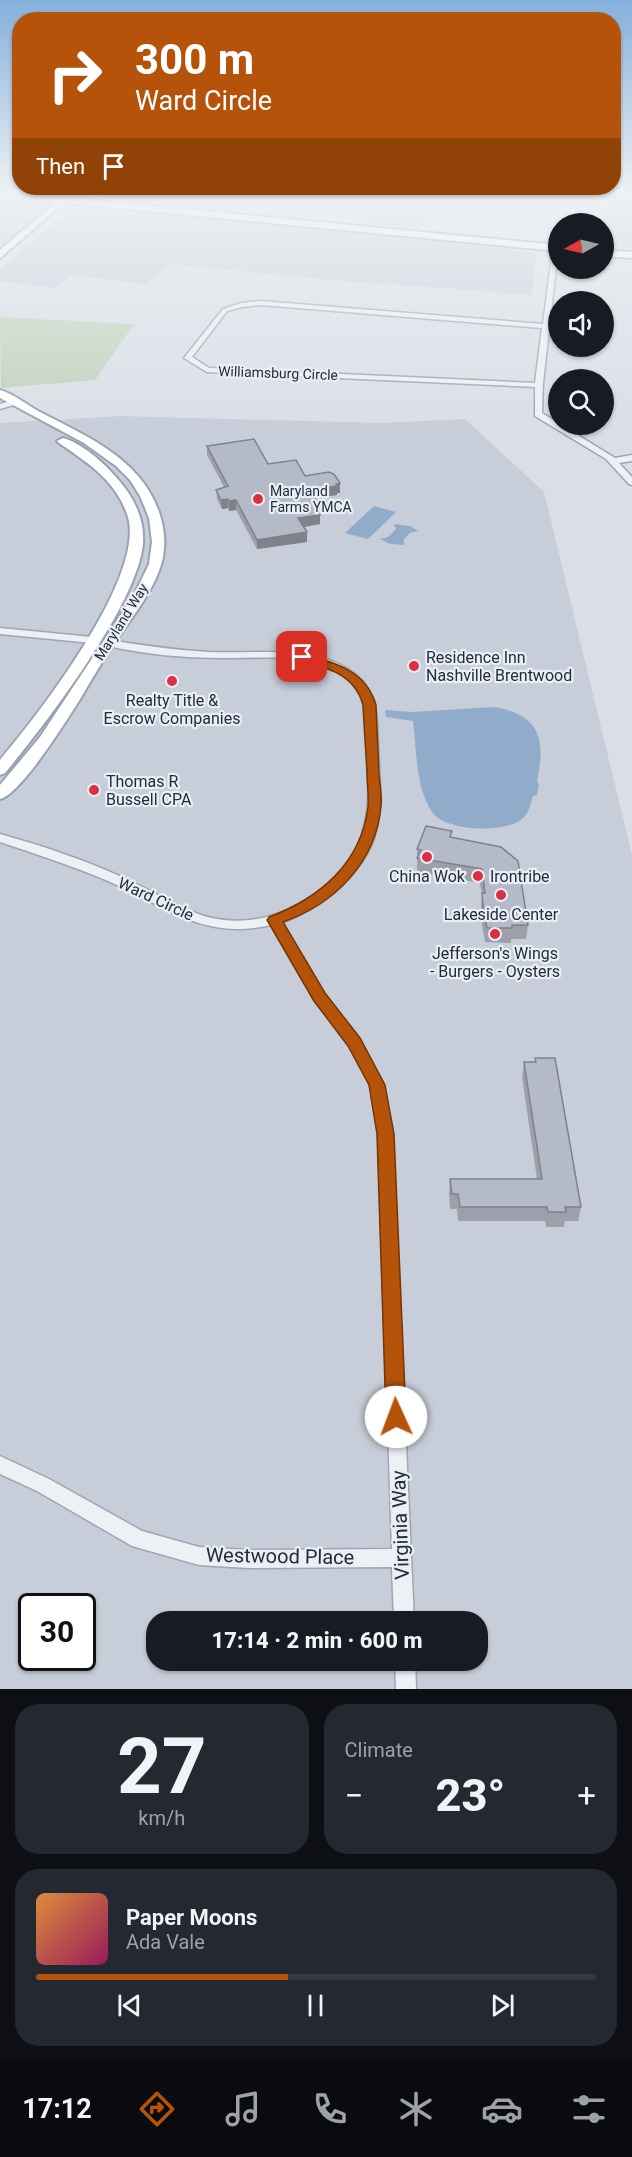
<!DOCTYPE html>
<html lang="en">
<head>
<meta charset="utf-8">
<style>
	body { margin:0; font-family:Roboto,sans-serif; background:#242831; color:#f1f3f6; height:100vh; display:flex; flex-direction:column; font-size:22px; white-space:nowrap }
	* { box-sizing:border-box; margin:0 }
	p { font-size:20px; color:#9ea1a6 }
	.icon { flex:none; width:33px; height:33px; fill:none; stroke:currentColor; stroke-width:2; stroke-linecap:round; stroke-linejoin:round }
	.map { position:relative; height:1689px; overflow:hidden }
	.side { display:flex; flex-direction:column; gap:15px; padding:15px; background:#0d0f14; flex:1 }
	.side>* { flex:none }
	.banner { position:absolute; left:12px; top:12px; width:609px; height:183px; border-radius:24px; box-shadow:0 2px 4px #0004; background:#b45309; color:#fff; overflow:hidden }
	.needle { width:39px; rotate:262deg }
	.controls { position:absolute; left:548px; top:213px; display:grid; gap:12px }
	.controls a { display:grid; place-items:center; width:66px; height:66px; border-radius:50%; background:#171b24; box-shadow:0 2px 4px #0004; font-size:30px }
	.speed { position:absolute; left:18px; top:1593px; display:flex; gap:12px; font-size:30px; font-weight:700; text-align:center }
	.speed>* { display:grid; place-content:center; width:78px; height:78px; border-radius:50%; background:#171b24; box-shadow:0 2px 4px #0004; line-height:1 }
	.speed .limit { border:3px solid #111; border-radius:9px; background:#fff; color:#111 }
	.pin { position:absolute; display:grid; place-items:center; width:51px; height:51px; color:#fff; margin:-26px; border-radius:12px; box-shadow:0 3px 9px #0006 }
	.me { position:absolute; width:66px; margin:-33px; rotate:358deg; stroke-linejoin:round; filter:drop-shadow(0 0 4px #0008) }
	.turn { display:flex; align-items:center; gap:21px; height:126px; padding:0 24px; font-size:27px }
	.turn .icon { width:78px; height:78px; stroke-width:2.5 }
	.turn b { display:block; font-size:42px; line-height:51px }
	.then { display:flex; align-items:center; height:57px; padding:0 24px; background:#0003; gap:12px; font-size:22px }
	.big { font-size:45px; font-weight:800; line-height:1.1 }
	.side .widget { flex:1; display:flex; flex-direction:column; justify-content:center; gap:9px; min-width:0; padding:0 21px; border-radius:24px; background:#242831 }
	.side .dial { align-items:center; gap:0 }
	.dial b { font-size:78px; line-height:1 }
	.song { display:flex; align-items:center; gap:18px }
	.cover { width:72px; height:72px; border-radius:9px; background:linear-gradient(135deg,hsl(30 70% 55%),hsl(330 70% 35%)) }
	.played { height:6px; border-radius:3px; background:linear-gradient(90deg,#b45309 45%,#363941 45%) }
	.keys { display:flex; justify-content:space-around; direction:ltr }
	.heat { display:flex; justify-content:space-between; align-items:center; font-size:33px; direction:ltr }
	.side .tiles { flex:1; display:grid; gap:15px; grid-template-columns:1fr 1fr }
	.widget:last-child { grid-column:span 2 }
	.trip { position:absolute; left:146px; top:1611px; width:342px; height:60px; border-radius:24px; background:#171b24; box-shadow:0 2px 4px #0004; font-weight:800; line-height:60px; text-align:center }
	.menu { display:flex; height:96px; justify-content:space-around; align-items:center; background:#090b0e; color:#9ea1a6 }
	.menu .icon { width:42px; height:42px }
	.menu .on { color:#b45309 }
	.menu b { font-size:27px; color:#f1f3f6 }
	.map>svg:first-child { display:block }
	.built { fill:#c8ced9; fill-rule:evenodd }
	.green { fill:#bfd2bb }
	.water { fill:#91abcb }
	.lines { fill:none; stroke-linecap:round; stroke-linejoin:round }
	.minor-casing { stroke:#9fa6b1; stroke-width:3 }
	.major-casing { stroke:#99a2b4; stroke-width:4 }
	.minor { fill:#edf0f5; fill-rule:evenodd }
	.major { fill:#fff; fill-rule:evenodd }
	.wall { fill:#9ba0ab }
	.shaded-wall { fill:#7e828b }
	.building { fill:#b4bac7; stroke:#7e828b; stroke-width:1.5 }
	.route { fill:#b45309; stroke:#753606; stroke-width:1.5 }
	.poi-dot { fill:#db3042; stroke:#eaeef5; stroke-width:2 }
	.labels { text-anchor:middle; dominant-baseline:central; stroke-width:4.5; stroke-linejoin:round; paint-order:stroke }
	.far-street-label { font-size:14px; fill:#232c3e; stroke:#eaeef5 }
	.far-poi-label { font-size:14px; fill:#232c3e; stroke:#eaeef5; text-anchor:start }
	.poi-label { font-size:16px; fill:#232c3e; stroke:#eaeef5 }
	.street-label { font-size:16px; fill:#232c3e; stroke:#eaeef5 }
	.near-street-label { font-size:20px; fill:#232c3e; stroke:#eaeef5 }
</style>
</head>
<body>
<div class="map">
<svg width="632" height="1689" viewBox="0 0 632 1689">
	<rect width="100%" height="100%" fill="#dadfe7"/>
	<path class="built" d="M153,191h83l-22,19 -73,-8z
		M373,191h71l-24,38 -68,-7z
		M0,197l45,5 5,3 -50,42z
		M563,204l69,6v37l-29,-2v-21h-45v16h-8z
		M71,210l39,4 30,-1 137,13 176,16 83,11 -4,42 -213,-16 -150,-15 -22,20 -75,-9 -17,13 -55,-7v-12z
		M119,416l263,7 83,-4 79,73 88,363v834h-632v-1266zM32,1606h50v52h-50zM156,1622h321v38h-321z"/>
	<path class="green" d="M0,317l134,7 -39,56 -94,8z"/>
	<path class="water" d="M374,506l22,6 -28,27 -23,-6z
		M394,524l16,2 8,5 -8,2 -6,6v6l-14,-1 -10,-5 8,-2 8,-8z
		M494,707c46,8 52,32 43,74l2,3 -2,11 -4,1c-2,7 -4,16 -9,21 -15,17 -79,15 -92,-5 -17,-26 -15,-61 -19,-91l-27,-4 -1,-7 27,2z"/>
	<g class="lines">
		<g class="minor-casing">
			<path id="minor" d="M239,191h6l-25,25h-4v-2z
				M553,247h4l1,3 -15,133 -1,30 73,45 17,-3v6l-13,2 13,14v8l-3,-1 -23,-25 -71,-43v-29l-328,-15 -23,-14 39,-49 18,-6 20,-2 282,23zM261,305l281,23 -7,55 -326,-15 -17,-11 35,-46 15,-4z
				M14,400l4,2 -1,2 -17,5v-5z
				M0,628l92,9 5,3 -5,3 -92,-9z
				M108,640c33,5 66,10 100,12 43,2 90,-6 131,12 12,6 24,14 30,27 9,16 8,36 9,53 1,36 8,75 -10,108 -20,35 -49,56 -86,71l42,71 35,44 25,47 8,49 22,488h-20l-2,-55 -144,1 -49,-3 -67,-19 -95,-55 -37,-17v-18l49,23 93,52 57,16 49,3 144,-1 -14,-415 -8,-49 -21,-40 -35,-45 -43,-75c-69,16 -104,-19 -163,-44 -35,-15 -72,-27 -108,-39v-8c43,12 88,27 128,46 22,10 43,23 65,32 46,19 94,5 132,-24 38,-30 46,-72 43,-118 -2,-39 7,-79 -34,-100 -34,-18 -76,-11 -112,-12 -39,0 -80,-4 -118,-13l-1,-2z
				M395,1660h20l1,29h-20z"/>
		</g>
		<g class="major-casing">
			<path id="major" d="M0,192l61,5 6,-3 4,2 -2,2 489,47v6l-494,-48 -64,55v-8l56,-48 -56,-6z
				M603,250l29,2v6l-29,-2z
				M0,390c14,4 27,15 40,22 48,25 102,47 120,103 5,16 6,34 1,50 -8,26 -26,48 -41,70 -15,21 -28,44 -41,66 -13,20 -58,93 -79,98v-14l40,-48 94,-142 15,-31 3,-22 -3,-24 -9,-22 -10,-16 -14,-14 -32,-23 -84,-45z
				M63,438c18,5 39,23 51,37 18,19 31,42 29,69 -6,61 -98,181 -138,229l-5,2v-15c38,-45 149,-187 127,-246 -12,-34 -39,-51 -68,-71l-2,-2z"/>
		</g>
		<use href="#minor" class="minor"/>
		<use href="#major" class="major"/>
	</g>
	<path class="wall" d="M207,446l98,30 35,7v10h-3v2l-22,3 5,10v16l-16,3 3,5v10l-50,7 -21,-39 -7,1 -1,-3 -6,1 -5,-10 -1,-9 8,-3 -17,-32z
		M451,837l50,10 27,78 -2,14h-15v4l-26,-1 -4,-22v-13l1,-11 -2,-13 -63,-11v-23z
		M535,1058l46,149 -3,14h-13l-1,6h-18l-1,-6h-87l-1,-12h-7l-1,-16 1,-14h87l-15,-102 2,-15h11z"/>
	<path class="shaded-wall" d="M340,483v10h-3v2l-27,4v-9z
		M228,499v9l-6,1 -1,-9z
		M236,500v10l-7,1v-10z
		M316,508h4v16l-22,4v-10z
		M307,532v10l-50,7v-9z"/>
	<path class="building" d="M254,439l14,25 28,-4 9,16 24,-4 5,2 6,9 -4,1 1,2 -27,4 10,18h-4l4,7 -22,3 9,14 -50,8 -21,-40 -7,1 -1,-2 -7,1 -5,-10 12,-4 -21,-40z
		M426,826l26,5 -2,6 51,10 17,14 10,64h-16v3h-25l-4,-22 -1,-13h3l-3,-24 -65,-11 4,-8 -4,-1z
		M535,1058h20l26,149h-16l1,5h-18l-1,-5h-87l-2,-13h-6l-2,-15h92l-18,-117h12z"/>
	<linearGradient id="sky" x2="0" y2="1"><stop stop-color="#85b0dc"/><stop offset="0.45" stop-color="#eef1f4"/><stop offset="1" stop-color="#eef1f4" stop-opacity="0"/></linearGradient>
	<rect width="632" height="427" fill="url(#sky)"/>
	<path class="route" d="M302,654c32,8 64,16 74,51 1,23 2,46 3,69 1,10 3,22 2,32 -5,57 -47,98 -98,116l42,71 35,45 25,47 9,49 12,283 -3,7 -7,2 -7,-2 -3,-7 -9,-283 -8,-49 -21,-39 -34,-45 -47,-81 2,-3c51,-19 92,-54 99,-110 1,-11 -1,-22 -1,-33 -1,-23 -3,-46 -4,-69 -8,-31 -37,-38 -65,-45v-5z"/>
	<g class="poi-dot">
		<circle cx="258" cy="499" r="6"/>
		<circle cx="414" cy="666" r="6"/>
		<circle cx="172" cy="681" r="6"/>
		<circle cx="94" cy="790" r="6"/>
		<circle cx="427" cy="857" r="6"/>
		<circle cx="478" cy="876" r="6"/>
		<circle cx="501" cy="895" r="6"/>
		<circle cx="495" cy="934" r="6"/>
	</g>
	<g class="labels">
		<g class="far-street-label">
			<text transform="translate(278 373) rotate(2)">Williamsburg Circle</text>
			<text transform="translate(121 622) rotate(-58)">Maryland Way</text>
		</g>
		<g class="far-poi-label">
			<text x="270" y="491">Maryland<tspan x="270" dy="16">Farms YMCA</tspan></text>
		</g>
		<g class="poi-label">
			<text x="426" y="657" text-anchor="start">Residence Inn<tspan x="426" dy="18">Nashville Brentwood</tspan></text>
			<text x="172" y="700">Realty Title &amp;<tspan x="172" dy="18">Escrow Companies</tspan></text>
			<text x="106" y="781" text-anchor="start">Thomas R<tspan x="106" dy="18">Bussell CPA</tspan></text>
			<text x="427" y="876">China Wok</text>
			<text x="490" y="876" text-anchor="start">Irontribe</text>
			<text x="501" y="914">Lakeside Center</text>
			<text x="495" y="953">Jefferson's Wings<tspan x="495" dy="18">- Burgers - Oysters</tspan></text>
		</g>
		<g class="street-label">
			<text transform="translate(156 899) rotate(25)">Ward Circle</text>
		</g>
		<g class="near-street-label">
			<text transform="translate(400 1525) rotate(-92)">Virginia Way</text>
			<text transform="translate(280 1556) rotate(1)">Westwood Place</text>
		</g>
	</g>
</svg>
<div class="controls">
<a><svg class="needle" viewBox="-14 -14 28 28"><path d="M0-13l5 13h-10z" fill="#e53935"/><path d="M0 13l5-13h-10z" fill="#9ea1a6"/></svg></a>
<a><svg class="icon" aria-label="sound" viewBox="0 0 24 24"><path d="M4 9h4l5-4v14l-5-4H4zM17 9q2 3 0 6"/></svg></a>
<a><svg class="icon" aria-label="search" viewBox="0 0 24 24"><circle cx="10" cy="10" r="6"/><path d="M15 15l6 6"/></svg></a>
</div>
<div class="speed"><div class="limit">30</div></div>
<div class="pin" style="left:302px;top:657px;background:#d93025"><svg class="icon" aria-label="arrive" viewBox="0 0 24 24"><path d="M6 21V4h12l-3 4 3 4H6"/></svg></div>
<svg class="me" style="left:396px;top:1417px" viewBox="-20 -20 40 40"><circle r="19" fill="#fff"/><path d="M0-13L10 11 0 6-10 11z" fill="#b45309"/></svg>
<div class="trip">17:14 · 2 min · 600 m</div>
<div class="banner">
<div class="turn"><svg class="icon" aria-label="right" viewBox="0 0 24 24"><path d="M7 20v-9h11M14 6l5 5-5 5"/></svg><div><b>300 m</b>Ward Circle</div></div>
<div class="then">Then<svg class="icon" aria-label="arrive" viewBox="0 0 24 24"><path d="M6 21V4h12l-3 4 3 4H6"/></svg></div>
</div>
</div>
<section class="side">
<div class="tiles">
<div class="widget dial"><b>27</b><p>km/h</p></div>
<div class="widget"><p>Climate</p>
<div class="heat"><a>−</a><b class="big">23°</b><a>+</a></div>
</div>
<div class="widget">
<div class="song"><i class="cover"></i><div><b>Paper Moons</b><p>Ada Vale</p></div></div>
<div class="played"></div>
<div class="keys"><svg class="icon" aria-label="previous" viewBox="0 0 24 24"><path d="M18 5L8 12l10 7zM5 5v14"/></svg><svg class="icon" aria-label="pause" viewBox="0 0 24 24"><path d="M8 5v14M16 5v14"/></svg><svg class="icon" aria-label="next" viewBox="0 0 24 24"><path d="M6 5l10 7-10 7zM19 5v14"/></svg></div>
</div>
</div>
</section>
<nav class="menu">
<b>17:12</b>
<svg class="icon on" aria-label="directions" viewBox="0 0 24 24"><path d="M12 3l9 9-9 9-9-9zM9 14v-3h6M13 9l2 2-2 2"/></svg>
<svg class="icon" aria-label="music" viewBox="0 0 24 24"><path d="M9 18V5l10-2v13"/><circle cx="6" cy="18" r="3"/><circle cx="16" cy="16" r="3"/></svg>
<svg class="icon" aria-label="phone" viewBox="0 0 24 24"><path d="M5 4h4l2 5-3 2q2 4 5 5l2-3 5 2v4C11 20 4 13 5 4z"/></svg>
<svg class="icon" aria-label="climate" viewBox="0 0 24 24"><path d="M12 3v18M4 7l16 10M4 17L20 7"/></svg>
<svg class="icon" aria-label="car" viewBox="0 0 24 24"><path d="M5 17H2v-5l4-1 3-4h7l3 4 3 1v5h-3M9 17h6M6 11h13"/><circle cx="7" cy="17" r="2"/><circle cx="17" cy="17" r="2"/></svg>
<svg class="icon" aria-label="filters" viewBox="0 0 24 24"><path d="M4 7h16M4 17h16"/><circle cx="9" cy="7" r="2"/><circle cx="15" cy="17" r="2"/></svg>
</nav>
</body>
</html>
